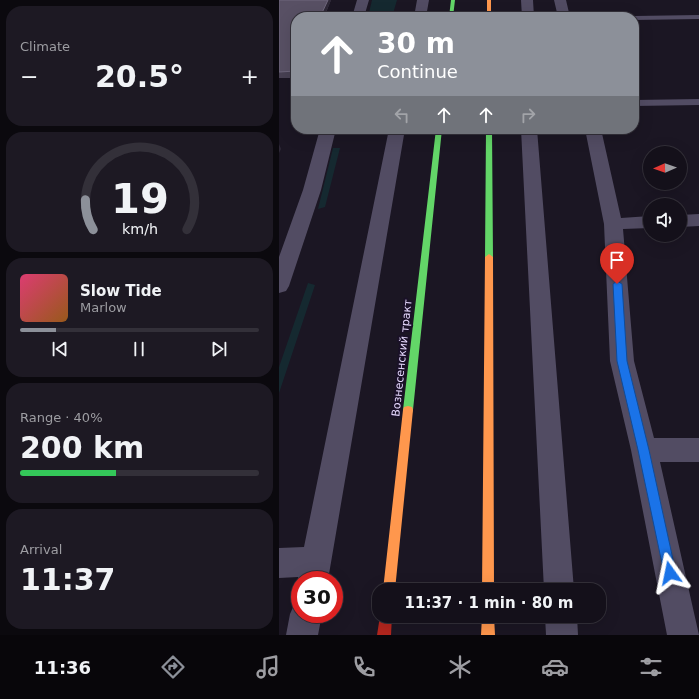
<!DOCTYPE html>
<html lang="en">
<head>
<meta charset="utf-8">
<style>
	body { margin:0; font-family:"DejaVu Sans",sans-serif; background:#1d1923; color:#f1f3f6; height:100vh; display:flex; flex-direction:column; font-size:15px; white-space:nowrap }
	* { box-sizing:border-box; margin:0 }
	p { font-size:13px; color:#9d9da2 }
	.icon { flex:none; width:22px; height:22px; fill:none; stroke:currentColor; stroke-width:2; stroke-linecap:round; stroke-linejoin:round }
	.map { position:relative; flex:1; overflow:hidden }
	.drawer { display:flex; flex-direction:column; gap:6px; padding:6px; background:#0b090e; width:279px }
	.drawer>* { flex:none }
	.top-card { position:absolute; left:12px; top:12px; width:348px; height:122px; border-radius:16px; box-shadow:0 4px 16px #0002,0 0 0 1px #333039; background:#8c9099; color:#fff; overflow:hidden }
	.needle { width:26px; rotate:268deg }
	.controls { position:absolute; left:364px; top:146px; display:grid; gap:8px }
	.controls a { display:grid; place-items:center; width:44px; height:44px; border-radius:50%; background:#14101a; box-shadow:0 4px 16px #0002,0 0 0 1px #333039; font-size:20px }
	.speed { position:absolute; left:12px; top:571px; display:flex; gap:8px; font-size:20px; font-weight:700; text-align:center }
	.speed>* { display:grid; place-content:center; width:52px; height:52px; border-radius:50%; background:#14101a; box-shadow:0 4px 16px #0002,0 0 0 1px #333039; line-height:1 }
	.speed .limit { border:6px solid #d22; background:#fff; color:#111 }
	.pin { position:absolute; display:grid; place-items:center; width:34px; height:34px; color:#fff; margin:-41px -17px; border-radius:50% 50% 50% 0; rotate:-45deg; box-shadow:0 0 4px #0007 }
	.pin .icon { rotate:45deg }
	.me { position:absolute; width:44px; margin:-22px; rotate:348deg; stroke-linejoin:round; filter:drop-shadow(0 0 3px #0008) }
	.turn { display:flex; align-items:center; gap:14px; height:84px; padding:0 20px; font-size:18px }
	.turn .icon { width:52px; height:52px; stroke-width:2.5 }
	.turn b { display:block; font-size:28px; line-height:34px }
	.lanes { display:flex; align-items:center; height:38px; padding:0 20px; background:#0003; justify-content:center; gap:20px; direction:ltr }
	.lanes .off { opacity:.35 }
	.big { font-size:30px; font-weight:800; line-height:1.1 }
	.drawer .tile { flex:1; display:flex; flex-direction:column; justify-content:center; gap:6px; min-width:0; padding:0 14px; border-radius:16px; background:#1d1923 }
	.drawer .dial { align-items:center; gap:0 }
	.dial svg { height:104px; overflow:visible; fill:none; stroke:#333039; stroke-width:7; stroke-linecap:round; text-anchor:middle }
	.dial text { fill:#f1f3f6; stroke:none }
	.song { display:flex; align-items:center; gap:12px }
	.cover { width:48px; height:48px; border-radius:6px; background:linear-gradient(135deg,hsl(340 70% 55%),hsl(30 70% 35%)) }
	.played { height:4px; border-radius:2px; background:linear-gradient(90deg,#8c9099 15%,#333039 15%) }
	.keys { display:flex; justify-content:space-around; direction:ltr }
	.heat { display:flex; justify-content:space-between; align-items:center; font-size:22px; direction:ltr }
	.charge { height:6px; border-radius:3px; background:linear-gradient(90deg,#34c759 40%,#333039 0) }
	.trip { position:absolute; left:93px; top:583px; width:234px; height:40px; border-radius:16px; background:#14101a; box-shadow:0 4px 16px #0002,0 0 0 1px #333039; font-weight:800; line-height:40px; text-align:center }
	.dock { display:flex; height:64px; justify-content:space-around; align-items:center; background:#08060a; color:#9d9da2 }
	.dock .icon { width:28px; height:28px }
	.dock .current { color:#8c9099 }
	.dock b { font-size:18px; color:#f1f3f6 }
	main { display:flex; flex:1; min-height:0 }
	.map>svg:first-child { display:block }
	.green { fill:#152930 }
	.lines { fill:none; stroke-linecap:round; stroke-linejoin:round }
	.lane { fill:#524c63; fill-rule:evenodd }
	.street { fill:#524c63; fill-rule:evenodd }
	.fast { fill:#63d668; fill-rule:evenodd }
	.slow { fill:#ff974d; fill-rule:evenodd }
	.jam { fill:#b3261e; fill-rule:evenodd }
	.wall { fill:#474052 }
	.shaded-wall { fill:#2e2837 }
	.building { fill:#585064; stroke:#6e667c }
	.route { fill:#1a73e8; stroke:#114b97 }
	.labels { text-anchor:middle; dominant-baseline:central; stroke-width:4; stroke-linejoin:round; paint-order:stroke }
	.street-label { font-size:11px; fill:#e6d9fe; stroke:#1a1128 }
</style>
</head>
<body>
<main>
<section class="drawer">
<div class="tile"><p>Climate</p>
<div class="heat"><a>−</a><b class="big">20.5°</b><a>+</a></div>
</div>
<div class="tile dial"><svg viewBox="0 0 100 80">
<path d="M14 69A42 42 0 1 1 86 69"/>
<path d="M14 69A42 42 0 0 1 8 46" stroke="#8c9099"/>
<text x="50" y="56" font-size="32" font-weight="700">19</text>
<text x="50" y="72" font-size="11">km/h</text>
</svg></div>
<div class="tile">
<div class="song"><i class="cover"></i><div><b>Slow Tide</b><p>Marlow</p></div></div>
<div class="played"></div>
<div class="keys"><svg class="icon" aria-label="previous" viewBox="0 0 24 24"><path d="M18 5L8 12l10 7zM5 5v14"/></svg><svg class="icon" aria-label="pause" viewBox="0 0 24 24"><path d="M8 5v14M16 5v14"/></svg><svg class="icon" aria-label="next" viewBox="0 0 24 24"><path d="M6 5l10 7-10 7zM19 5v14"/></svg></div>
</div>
<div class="tile"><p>Range · 40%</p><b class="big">200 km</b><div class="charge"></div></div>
<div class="tile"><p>Arrival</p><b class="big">11:37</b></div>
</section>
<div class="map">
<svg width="420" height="635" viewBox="0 0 420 635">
	<rect width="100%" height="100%" fill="#1b1623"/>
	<path class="green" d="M93,0h25l-5,17h-24z
		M54,148h7l-15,59 -7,2z
		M29,283l7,2 -36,108v-26z"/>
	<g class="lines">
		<path class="lane" d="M420,15v4l-65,1v-3h-3l3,-1z
			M420,99v6l-65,1v-6z"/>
		<path class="street" d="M78,0h12l-5,17h-12z
			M138,0h12l-3,17h-12z
			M242,0h12l1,17h-12z
			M275,0h12l4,17h-12z
			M41,129h16l-15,61 -32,96 -3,5 -7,2v-36l24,-67z
			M110,129h16l-77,451h-28v6l-2,-6v-3l-19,1v-30l25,-1z
			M242,129h16l37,461h-30z
			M306,129h16l20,89 29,-2v12l-27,1 11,132 20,77h45v24h-39l39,173h-32l-36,-185 -21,-89 -6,-137z
			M420,214v12l-19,1v-12z
			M21,601v13h22l-4,21h-32l4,-21 5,-11z
			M266,616h32l1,19h-32z"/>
		<path class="fast" d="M172,0h4l-2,17h-4z
			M157,129h6l-29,281 -1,3 -4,1 -4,-1 -1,-3z
			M207,129h6l1,128 -4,3 -4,-3z"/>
		<path class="slow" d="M208,0h4v17h-4z
			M210,254l4,3 1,333h-12l3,-333z
			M129,406l4,1 1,3 -18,180h-12l20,-180 1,-3z
			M203,616h12l1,19h-14z"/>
		<path class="jam" d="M101,616h12l-1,19h-14z"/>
	</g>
	<path class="wall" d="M0,0h52l-6,15 -29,2v61h-17z"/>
	<path class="shaded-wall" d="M49,0h3l-7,17 -3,-2z
		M0,144l2,5 -2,4z"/>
	<path class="building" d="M0,0h49l-7,15h4l-1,2h-28v54l-17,1z"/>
	<path class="route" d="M338,281l5,3 5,77 22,89 27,123 -2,5 -4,1 -4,-1 -2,-5 -26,-123 -21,-89 -4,-77z"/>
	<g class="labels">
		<g class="street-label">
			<text transform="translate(123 358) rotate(-84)">Вознесенский тракт</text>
		</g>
	</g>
</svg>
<div class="controls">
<a><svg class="needle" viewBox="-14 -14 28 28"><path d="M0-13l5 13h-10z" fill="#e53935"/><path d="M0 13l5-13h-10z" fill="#9d9da2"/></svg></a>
<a><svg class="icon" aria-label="sound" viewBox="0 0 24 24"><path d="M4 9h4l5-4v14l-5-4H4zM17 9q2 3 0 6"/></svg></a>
</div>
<div class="speed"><div class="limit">30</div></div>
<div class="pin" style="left:338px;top:284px;background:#d93025"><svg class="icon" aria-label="arrive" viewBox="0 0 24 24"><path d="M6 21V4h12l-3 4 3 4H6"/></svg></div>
<svg class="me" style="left:391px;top:573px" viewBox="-20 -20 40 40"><path d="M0-17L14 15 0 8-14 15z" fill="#1a73e8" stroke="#fff" stroke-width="4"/></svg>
<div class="trip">11:37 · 1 min · 80 m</div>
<div class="top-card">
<div class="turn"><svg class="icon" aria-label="ahead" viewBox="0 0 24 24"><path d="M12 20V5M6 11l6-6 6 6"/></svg><div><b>30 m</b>Continue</div></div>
<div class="lanes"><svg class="icon off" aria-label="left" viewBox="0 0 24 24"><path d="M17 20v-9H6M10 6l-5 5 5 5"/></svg><svg class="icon" aria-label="ahead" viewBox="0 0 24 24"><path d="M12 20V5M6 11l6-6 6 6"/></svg><svg class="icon" aria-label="ahead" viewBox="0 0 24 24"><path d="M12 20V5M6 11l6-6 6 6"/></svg><svg class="icon off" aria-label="right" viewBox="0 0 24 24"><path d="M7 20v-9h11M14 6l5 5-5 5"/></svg></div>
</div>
</div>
</main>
<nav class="dock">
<b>11:36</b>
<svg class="icon current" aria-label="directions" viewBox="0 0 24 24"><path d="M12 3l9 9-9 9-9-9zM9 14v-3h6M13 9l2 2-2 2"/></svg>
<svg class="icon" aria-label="music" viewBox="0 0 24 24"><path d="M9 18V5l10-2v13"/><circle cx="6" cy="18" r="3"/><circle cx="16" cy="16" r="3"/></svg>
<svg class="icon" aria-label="phone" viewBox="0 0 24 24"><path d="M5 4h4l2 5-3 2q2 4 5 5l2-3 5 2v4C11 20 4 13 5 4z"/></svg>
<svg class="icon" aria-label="climate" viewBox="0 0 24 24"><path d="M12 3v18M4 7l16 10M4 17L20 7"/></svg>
<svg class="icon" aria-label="car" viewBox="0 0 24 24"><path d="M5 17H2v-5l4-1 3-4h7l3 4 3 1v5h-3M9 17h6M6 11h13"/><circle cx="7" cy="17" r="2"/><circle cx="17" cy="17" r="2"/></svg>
<svg class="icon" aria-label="filters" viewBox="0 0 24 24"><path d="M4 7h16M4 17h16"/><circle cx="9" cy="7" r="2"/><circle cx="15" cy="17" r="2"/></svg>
</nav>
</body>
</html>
